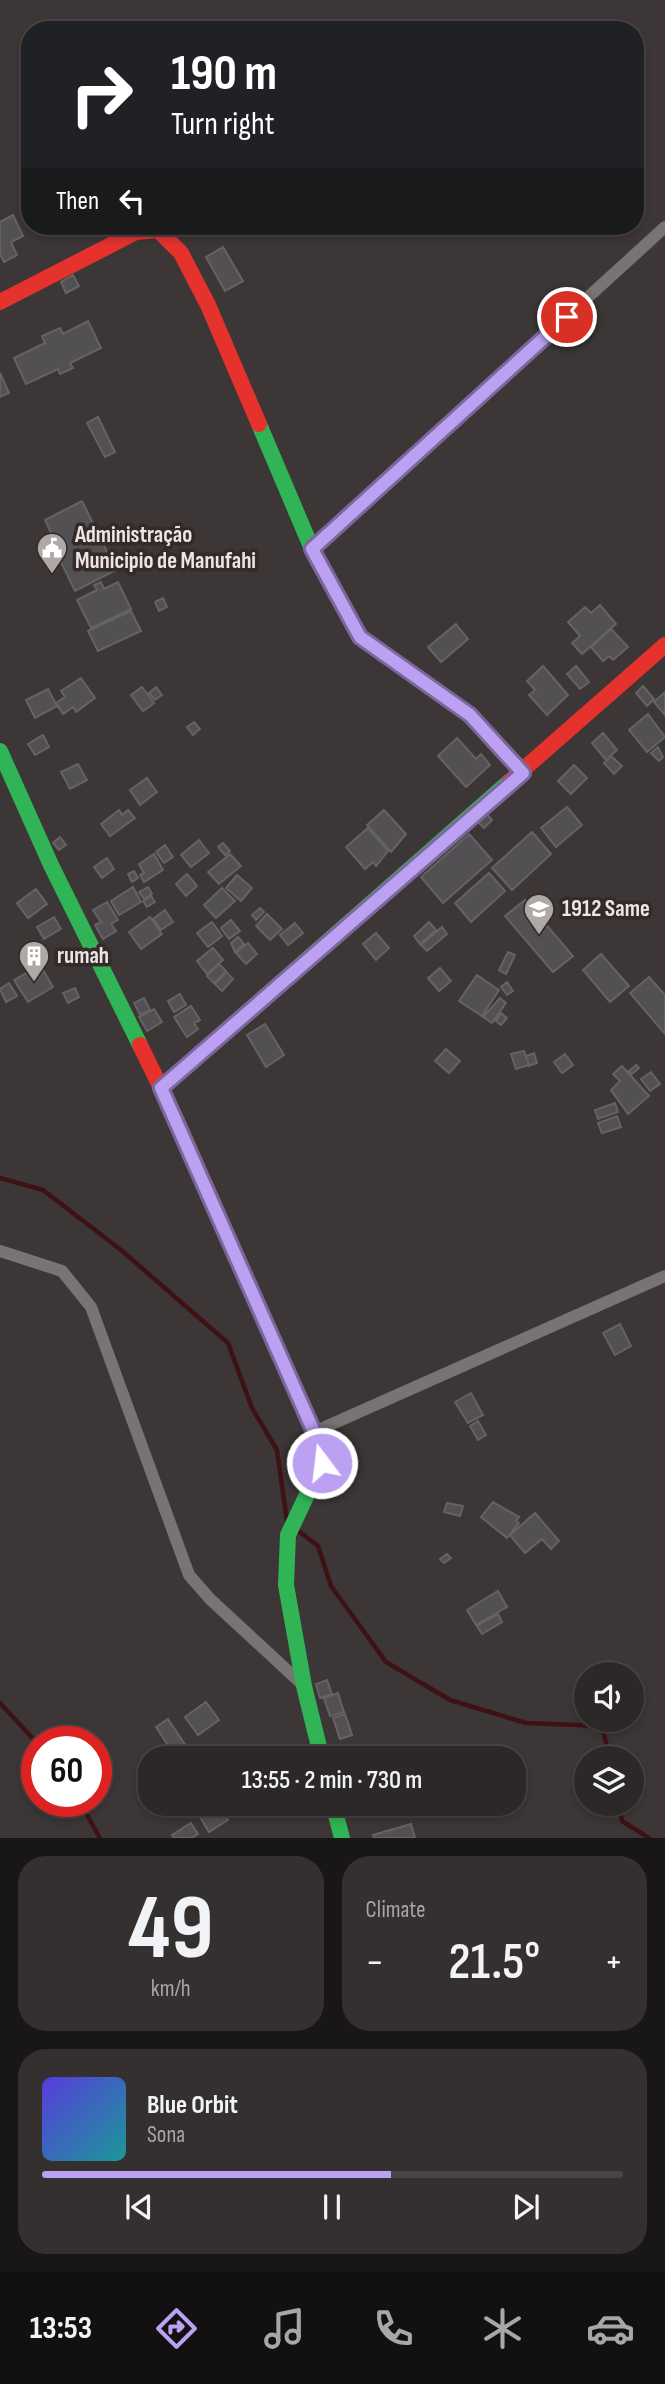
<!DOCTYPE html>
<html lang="en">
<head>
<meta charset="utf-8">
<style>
	body { margin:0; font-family:"Sofia Sans Condensed",sans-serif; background:#353030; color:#f1f3f6; height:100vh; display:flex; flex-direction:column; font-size:26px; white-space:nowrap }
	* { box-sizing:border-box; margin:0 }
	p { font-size:23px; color:#a7a6a8 }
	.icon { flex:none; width:38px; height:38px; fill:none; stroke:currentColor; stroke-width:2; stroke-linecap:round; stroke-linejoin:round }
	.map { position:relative; height:1838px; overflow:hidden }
	.side { display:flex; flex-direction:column; gap:18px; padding:18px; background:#191616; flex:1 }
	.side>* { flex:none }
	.hud { position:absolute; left:21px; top:21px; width:623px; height:214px; border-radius:28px; box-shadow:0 4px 10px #0003,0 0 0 2px #484445; background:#202124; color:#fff; overflow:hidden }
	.buttons { position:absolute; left:574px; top:1662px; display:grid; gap:14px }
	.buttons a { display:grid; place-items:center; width:70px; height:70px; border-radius:50%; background:#2d2828; box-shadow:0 4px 10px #0003,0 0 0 2px #484445; font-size:35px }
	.speed { position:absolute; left:21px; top:1726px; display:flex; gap:14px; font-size:35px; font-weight:700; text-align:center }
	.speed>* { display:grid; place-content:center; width:91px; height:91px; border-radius:50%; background:#2d2828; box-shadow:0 4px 10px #0003,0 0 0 2px #484445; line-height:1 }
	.speed .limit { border:10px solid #d22; background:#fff; color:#111 }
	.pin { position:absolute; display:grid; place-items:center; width:60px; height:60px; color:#fff; margin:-30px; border:4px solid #fff; border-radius:50%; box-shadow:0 2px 7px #0007 }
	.me { position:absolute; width:77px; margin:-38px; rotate:345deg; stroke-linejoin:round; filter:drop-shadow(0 0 5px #0008) }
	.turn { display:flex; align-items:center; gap:24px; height:147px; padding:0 35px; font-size:32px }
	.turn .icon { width:91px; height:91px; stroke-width:2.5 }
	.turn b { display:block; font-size:49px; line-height:60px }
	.then { display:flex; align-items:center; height:66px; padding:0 35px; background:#0003; gap:14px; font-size:26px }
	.big { font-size:52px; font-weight:600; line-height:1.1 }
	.side .widget { flex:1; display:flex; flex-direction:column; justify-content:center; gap:10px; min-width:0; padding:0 24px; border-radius:28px; background:#353030 }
	.side .dial { align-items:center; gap:0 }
	.dial b { font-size:91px; line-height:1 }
	.song { display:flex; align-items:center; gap:21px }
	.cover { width:84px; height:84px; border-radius:10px; background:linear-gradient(135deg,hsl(250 70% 55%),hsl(180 70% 35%)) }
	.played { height:7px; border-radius:4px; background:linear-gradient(90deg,#bca0f2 60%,#484445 60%) }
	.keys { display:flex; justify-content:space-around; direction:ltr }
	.heat { display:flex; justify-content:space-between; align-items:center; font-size:38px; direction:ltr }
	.side .tiles { flex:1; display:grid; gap:18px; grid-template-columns:1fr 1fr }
	.widget:last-child { grid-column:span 2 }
	.trip { position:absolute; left:138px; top:1746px; width:388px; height:70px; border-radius:28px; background:#2d2828; box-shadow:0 4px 10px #0003,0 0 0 2px #484445; font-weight:600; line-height:70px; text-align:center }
	.menu { display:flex; height:112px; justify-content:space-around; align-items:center; background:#121010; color:#a7a6a8 }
	.menu .icon { width:49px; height:49px }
	.menu .active { color:#bca0f2 }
	.menu b { font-size:32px; color:#f1f3f6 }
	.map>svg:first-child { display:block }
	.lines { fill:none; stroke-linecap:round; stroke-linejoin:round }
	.stream { stroke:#3e1214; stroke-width:4.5 }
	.building { fill:#525053; stroke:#646264; stroke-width:2 }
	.street { stroke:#797474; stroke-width:12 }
	.fast { stroke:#30b455; stroke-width:16 }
	.jam { stroke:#e5322d; stroke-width:16 }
	.route-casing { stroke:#7a689d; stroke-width:18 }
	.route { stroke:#bca0f2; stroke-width:12 }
	.labels { text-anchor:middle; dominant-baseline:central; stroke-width:7; stroke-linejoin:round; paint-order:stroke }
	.poi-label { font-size:23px; font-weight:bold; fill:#ece5e4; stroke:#352a29; text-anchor:start }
</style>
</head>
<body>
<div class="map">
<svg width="665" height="1838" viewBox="0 0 665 1838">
	<rect width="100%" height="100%" fill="#3c3636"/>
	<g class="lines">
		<path class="stream" d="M0,1178l43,12 78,60 107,93 24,65 25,42 10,71
			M296,1529l22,17 13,40 55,76 64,38 76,23 76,3 8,33
			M0,1703l37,40
			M79,1801l21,37
			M619,1804l3,17 27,17"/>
	</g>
	<path class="building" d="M13,215l10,21 -12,6 6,13 -13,7 -4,-8v-32z
		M223,247l20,34 -18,10 -19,-34z
		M73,275l6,11 -13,7 -5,-11z
		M88,321l13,27 -31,15 3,5 -13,6 -2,-5 -32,15 -12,-26 31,-15 -3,-7 18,-8 3,6z
		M0,373l9,20 -9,4z
		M98,417l17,35 -10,5 -18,-34z
		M82,501l34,69 -41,21 -14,-29 -12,6 -6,-12 15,-8 -13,-28z
		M101,582l3,7 14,-7 13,27 -40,19 -14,-28 20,-10 -3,-5z
		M163,598l4,9 -8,4 -4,-9z
		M600,605l16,19 -34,30 -10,-11 8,-7 -12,-14 17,-15 6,6z
		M131,611l10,20 -43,20 -10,-20z
		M456,624l12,15 -27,23 -13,-15z
		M611,629l17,18 -15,13 -4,-4 -6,5 -12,-14z
		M543,666l25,29 -21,20 -18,-20 6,-5 -8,-9z
		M576,666l13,16 -9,7 -13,-15z
		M81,678l14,20 -19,14 -3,-5 -10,7 -7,-11 9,-6 -4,-6z
		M643,686l11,13 -7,7 -11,-13z
		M142,687l12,16 -11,8 -12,-16z
		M156,687l6,8 -7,5 -6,-7z
		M48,689l9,17 -22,12 -9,-18z
		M665,692v23l-11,-13z
		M648,714l17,23 -18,15 -18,-22z
		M194,722l6,7 -7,6 -6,-8z
		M603,733l14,17 -11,10 -14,-17z
		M43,735l6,12 -14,8 -7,-11z
		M457,738l19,21 5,-5 9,11 -24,22 -28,-31z
		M658,747l5,10 -4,4 -8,-8z
		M611,756l11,10 -8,8 -10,-11z
		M78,764l9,16 -17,9 -9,-17z
		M574,765l13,13 -16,16 -13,-13z
		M147,778l10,14 -17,13 -10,-15z
		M567,807l15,18 -26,22 -15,-19z
		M119,810l3,5 6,-5 7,8 -25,18 -9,-12z
		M384,810l22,24 -15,18 -24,-27z
		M487,814l5,6 -8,8 -6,-6z
		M368,828l20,23 -12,15 -3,-4 -8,7 -19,-22z
		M532,832l19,22 -39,36 -20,-22z
		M469,834l23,26 -49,43 -22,-26z
		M60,837l6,8 -7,5 -6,-7z
		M199,840l10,13 -18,14 -10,-12z
		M223,843l7,8 -5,4 -7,-8z
		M165,845l8,12 -9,6 -8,-11z
		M154,854l9,16 -19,12 -4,-7 4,-2 -5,-9z
		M230,854l11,12 -22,18 -11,-12z
		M107,858l7,11 -12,9 -8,-11z
		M134,871l4,7 -6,4 -4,-8z
		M489,873l16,18 -34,31 -16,-19z
		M187,874l10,12 -11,10 -10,-12z
		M237,875l15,13 -11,13 -15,-13z
		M133,887l8,15 -22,13 -8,-14z
		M148,887l4,7 -8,5 -5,-7z
		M222,888l13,13 -19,17 -12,-13z
		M36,889l11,15 -19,14 -11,-15z
		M151,896l4,6 -8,5 -4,-6z
		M525,900l48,56 -20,16 -48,-56z
		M107,902l11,18 -7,4 5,7 -13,8 -8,-14 6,-3 -8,-12z
		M260,908l4,4 -8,8 -4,-5z
		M165,910l8,12 -12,8 -8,-11z
		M267,914l15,15 -12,11 -14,-14z
		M54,917l7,12 -17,10 -7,-12z
		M150,917l12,17 -21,15 -12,-17z
		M231,920l9,11 -11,8 -8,-11z
		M212,922l10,14 -14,11 -11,-14z
		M429,922l7,8 -16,14 -6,-8z
		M295,923l8,10 -15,12 -8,-10z
		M442,927l5,7 -20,17 -6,-6z
		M376,933l13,15 -13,12 -13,-16z
		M238,937l6,7 -9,8 -4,-9z
		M248,943l9,11 -11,10 -10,-11z
		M213,948l10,12 -16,14 -10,-13z
		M508,952l7,3 -9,19 -7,-4z
		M601,954l28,32 -19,16 -27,-32z
		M219,964l7,7 -12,12 -7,-7z
		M40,965l13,22 -25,15 -14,-22z
		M440,968l11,13 -12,10 -11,-13z
		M226,972l7,7 -11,12 -7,-7z
		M477,975l22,15 -17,26 -23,-15z
		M649,977l16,18v39l-35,-41z
		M507,982l6,9 -6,4 -6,-8z
		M9,983l8,13 -11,6 -6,-13z
		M75,988l4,9 -11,6 -5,-10z
		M180,994l6,11 -12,7 -6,-11z
		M144,998l6,12 -10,5 -6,-12z
		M500,998l6,5 -14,20 -9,-6z
		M191,1006l9,14 -6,3 4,6 -11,8 -13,-20z
		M154,1009l8,13 -15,9 -8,-14z
		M501,1013l6,5 -6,7 -5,-4z
		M265,1024l19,31 -18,12 -19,-32z
		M446,1049l14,12 -11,12 -14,-12z
		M524,1051l5,14 -13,4 -5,-15z
		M534,1053l3,10 -8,3 -3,-10z
		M565,1054l8,11 -11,8 -8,-11z
		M636,1065l3,3 -7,6 -3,-3z
		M622,1066l27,30 -21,18 -17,-24 9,-9 -7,-7z
		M651,1072l9,12 -10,7 -9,-12z
		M615,1103l3,9 -20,7 -3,-9z
		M617,1116l4,11 -19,6 -4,-10z
		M620,1324l11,22 -16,9 -12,-22z
		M471,1393l12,22 -15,8 -13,-21z
		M478,1421l8,14 -8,5 -8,-14z
		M493,1502l26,15 -3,4 3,2 -12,15 -26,-21z
		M447,1503l16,3 -3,10 -16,-4z
		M535,1513l24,28 -8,8 -9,-10 -17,14 -15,-18z
		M447,1554l4,4 -7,5 -4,-4z
		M498,1591l9,16 -31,18 -9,-15z
		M498,1614l4,8 -20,12 -5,-8z
		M327,1680l5,14 -12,4 -4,-14z
		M338,1693l6,19 -14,4 -6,-18z
		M206,1702l13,18 -21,15 -13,-18z
		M345,1714l7,21 -12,4 -7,-21z
		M168,1719l20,30 -12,8 -20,-30z
		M361,1746l3,7 -10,3 -3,-7z
		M206,1804h13l9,16 -19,12 -13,-22z
		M289,1804h8l2,7 -8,2z
		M346,1804h24l1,4 -20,8z
		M191,1823l7,11 -6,4h-18l-2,-3z
		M411,1824l4,14h-41l-1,-3z"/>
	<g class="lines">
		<path class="street" d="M312,549l353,-322
			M0,1251l62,20 29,36 98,268 21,24 93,86
			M314,1432l351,-156"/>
		<path class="fast" d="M259,424l53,125 48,88 110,78 54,58
			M0,751l51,114 89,180
			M161,1088l348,-306
			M319,1469l-31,66 -2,50 18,101 18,73
			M333,1804l9,34"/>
		<path class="jam" d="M0,302l136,-70 22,-2 23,23 27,52 51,119
			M509,782l156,-137
			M140,1045l37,76 137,311 8,31 -3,6"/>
	</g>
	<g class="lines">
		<g class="route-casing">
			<path id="route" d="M322,1463l-8,-31 -153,-344 362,-315 -53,-58 -110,-78 -48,-88 255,-232"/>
		</g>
		<use href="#route" class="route"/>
	</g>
	<defs>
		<g id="civic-pin" transform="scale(1.575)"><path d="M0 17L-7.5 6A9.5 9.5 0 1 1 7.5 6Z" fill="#aea8a7" stroke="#352a29"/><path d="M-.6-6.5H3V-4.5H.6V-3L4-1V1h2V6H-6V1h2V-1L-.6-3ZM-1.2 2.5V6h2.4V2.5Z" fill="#fff"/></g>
		<g id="school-pin" transform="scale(1.575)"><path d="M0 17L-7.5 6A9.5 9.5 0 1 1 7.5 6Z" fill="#aea8a7" stroke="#352a29"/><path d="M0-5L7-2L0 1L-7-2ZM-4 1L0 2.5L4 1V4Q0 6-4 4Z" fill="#fff"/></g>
		<g id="building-pin" transform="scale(1.575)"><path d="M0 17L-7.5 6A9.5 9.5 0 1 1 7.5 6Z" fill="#aea8a7" stroke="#352a29"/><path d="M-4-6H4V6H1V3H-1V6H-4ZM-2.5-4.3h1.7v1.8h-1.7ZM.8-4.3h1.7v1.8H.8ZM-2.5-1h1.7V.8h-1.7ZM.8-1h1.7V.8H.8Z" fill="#fff"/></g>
	</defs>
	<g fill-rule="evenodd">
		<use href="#civic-pin" x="52" y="548"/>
		<use href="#school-pin" x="539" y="909"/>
		<use href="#building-pin" x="34" y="956"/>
	</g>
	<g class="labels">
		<g class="poi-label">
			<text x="75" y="535">Administração<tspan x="75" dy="26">Municipio de Manufahi</tspan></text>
			<text x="562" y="909">1912 Same</text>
			<text x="57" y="956">rumah</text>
		</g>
	</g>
</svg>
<div class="buttons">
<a><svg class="icon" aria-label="sound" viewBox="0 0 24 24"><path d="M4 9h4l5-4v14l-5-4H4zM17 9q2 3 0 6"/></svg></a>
<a><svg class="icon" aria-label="layers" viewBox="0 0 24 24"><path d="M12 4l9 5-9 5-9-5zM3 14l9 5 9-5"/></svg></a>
</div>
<div class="speed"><div class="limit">60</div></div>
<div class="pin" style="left:567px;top:317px;background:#d93025"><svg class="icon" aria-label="arrive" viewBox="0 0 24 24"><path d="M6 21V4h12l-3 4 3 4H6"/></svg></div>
<svg class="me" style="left:322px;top:1463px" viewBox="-20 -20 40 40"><circle r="17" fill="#bca0f2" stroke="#fff" stroke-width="3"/><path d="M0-11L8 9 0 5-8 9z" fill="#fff"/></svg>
<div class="trip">13:55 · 2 min · 730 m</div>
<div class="hud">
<div class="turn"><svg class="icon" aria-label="right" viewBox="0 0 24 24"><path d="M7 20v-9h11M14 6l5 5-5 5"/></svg><div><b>190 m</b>Turn right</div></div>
<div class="then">Then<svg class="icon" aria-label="left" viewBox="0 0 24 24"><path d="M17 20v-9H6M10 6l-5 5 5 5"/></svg></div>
</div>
</div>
<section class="side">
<div class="tiles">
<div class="widget dial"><b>49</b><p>km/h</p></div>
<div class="widget"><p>Climate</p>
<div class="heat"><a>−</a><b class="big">21.5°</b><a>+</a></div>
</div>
<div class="widget">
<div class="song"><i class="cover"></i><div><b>Blue Orbit</b><p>Sona</p></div></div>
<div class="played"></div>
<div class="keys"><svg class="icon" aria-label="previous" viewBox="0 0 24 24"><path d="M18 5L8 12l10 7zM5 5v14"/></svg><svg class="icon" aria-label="pause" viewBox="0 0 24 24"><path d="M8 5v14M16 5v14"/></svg><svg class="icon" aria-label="next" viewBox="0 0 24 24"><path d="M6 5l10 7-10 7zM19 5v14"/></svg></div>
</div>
</div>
</section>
<nav class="menu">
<b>13:53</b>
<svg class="icon active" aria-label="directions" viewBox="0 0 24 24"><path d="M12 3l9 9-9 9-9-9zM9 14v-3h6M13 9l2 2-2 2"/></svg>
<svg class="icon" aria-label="music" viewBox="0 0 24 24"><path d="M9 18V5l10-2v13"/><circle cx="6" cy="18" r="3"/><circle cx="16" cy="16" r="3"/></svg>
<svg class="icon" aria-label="phone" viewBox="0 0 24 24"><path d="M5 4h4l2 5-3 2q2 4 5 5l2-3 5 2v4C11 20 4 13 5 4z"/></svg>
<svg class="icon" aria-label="climate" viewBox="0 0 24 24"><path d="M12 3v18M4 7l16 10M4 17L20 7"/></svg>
<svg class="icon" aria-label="car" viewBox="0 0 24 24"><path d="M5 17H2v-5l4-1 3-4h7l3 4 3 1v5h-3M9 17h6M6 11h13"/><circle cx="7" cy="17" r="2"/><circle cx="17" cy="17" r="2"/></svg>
</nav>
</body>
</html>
